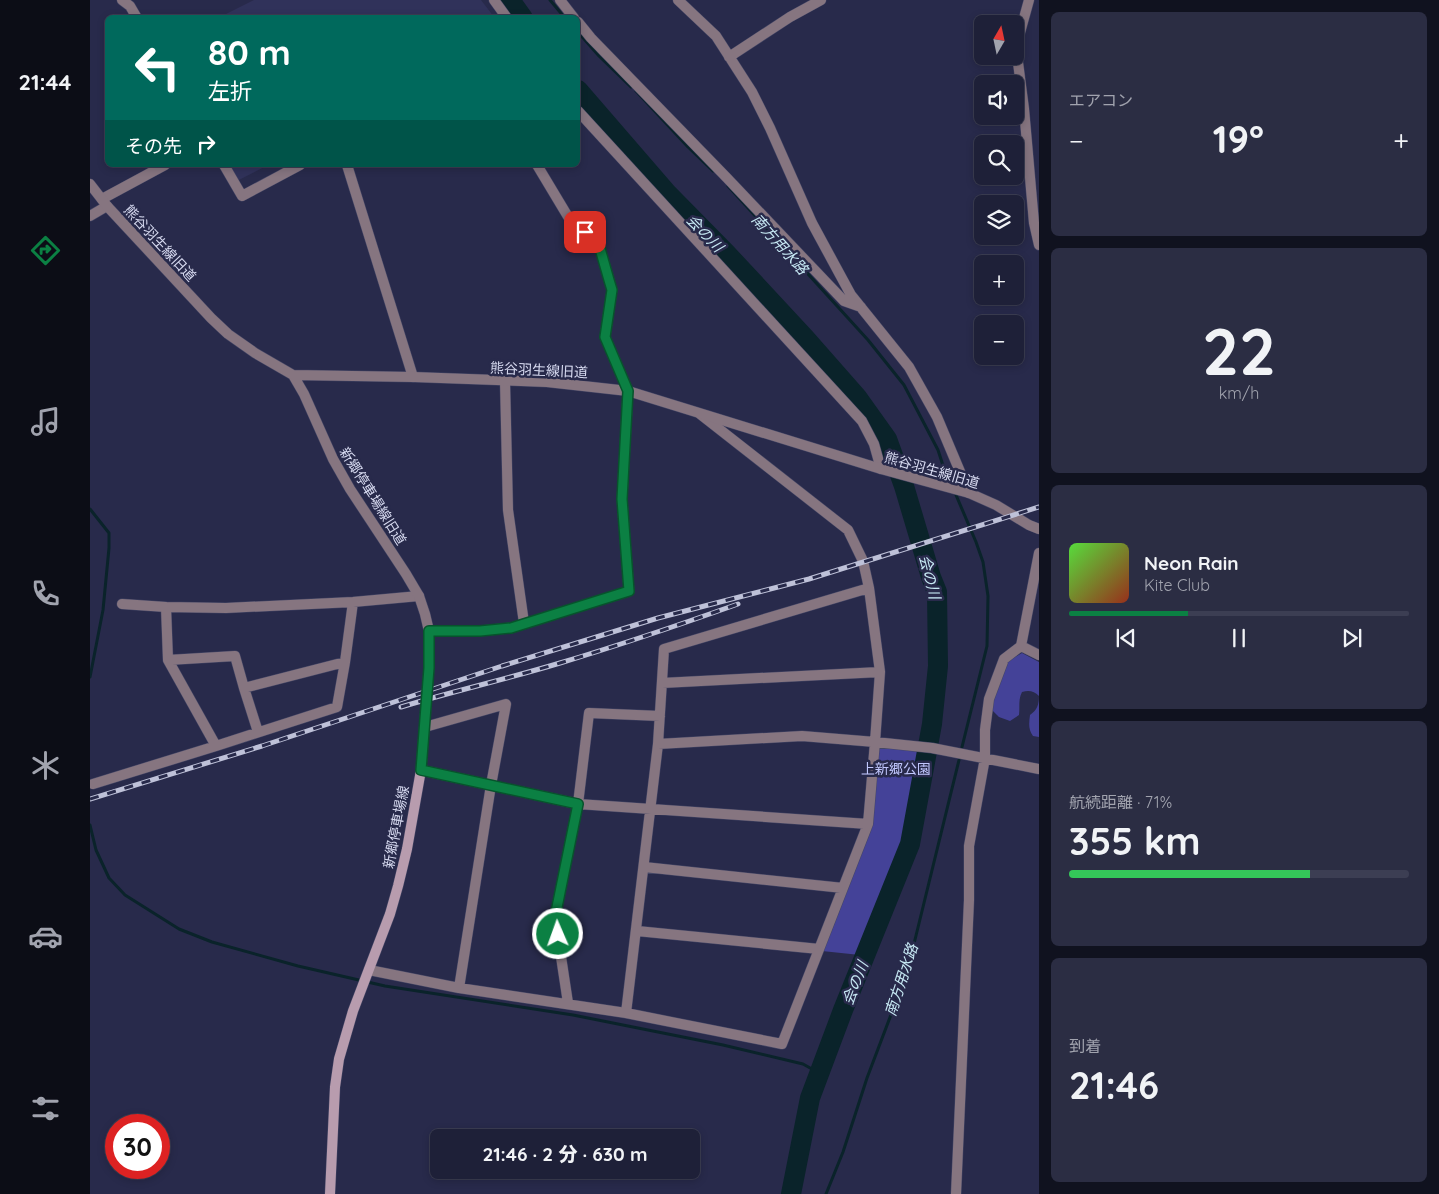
<!DOCTYPE html>
<html lang="ja">
<head>
<meta charset="utf-8">
<style>
	body { margin:0; font-family:Quicksand,"Noto Sans JP",sans-serif; background:#2b2d43; color:#f1f3f6; height:100vh; display:flex; flex-direction:column; font-size:19px; white-space:nowrap }
	* { box-sizing:border-box; margin:0 }
	p { font-size:16px; color:#a1a3ae }
	.icon { flex:none; width:28px; height:28px; fill:none; stroke:currentColor; stroke-width:2; stroke-linecap:round; stroke-linejoin:round }
	.map { position:relative; flex:1; overflow:hidden }
	.sheet { display:flex; flex-direction:column; gap:12px; padding:12px; background:#10121f; width:400px }
	.sheet>* { flex:none }
	.banner { position:absolute; left:15px; top:15px; width:475px; height:152px; border-radius:8px; box-shadow:0 2px 8px #0003,0 0 0 1px #3c3e53; background:#00695c; color:#fff; overflow:hidden }
	.needle { width:32px; rotate:9deg }
	.controls { position:absolute; left:884px; top:15px; display:grid; gap:10px }
	.controls a { display:grid; place-items:center; width:50px; height:50px; border-radius:8px; background:#1e2038; box-shadow:0 2px 8px #0003,0 0 0 1px #3c3e53; font-size:25px }
	.speed { position:absolute; left:15px; top:1114px; display:flex; gap:10px; font-size:25px; font-weight:700; text-align:center }
	.speed>* { display:grid; place-content:center; width:65px; height:65px; border-radius:50%; background:#1e2038; box-shadow:0 2px 8px #0003,0 0 0 1px #3c3e53; line-height:1 }
	.speed .limit { border:8px solid #d22; background:#fff; color:#111 }
	.pin { position:absolute; display:grid; place-items:center; width:42px; height:42px; color:#fff; margin:-21px; border-radius:10px; box-shadow:0 2px 8px #0006 }
	.me { position:absolute; width:55px; margin:-28px; rotate:358deg; stroke-linejoin:round; filter:drop-shadow(0 0 4px #0008) }
	.turn { display:flex; align-items:center; gap:18px; height:105px; padding:0 20px; font-size:22px }
	.turn .icon { width:65px; height:65px; stroke-width:2.5 }
	.turn b { display:block; font-size:35px; line-height:42px }
	.then { display:flex; align-items:center; height:48px; padding:0 20px; background:#0003; gap:10px; font-size:19px }
	.big { font-size:38px; font-weight:800; line-height:1.1 }
	.sheet .card { flex:1; display:flex; flex-direction:column; justify-content:center; gap:8px; min-width:0; padding:0 18px; border-radius:8px; background:#2b2d43 }
	.sheet .dial { align-items:center; gap:0 }
	.dial b { font-size:65px; line-height:1 }
	.song { display:flex; align-items:center; gap:15px }
	.cover { width:60px; height:60px; border-radius:8px; background:linear-gradient(135deg,hsl(110 70% 55%),hsl(10 70% 35%)) }
	.played { height:5px; border-radius:2px; background:linear-gradient(90deg,#0b8043 35%,#3c3e53 35%) }
	.keys { display:flex; justify-content:space-around; direction:ltr }
	.heat { display:flex; justify-content:space-between; align-items:center; font-size:28px; direction:ltr }
	.charge { height:8px; border-radius:4px; background:linear-gradient(90deg,#34c759 71%,#3c3e53 0) }
	.trip { position:absolute; left:340px; top:1129px; width:270px; height:50px; border-radius:8px; background:#1e2038; box-shadow:0 2px 8px #0003,0 0 0 1px #3c3e53; font-weight:800; line-height:50px; text-align:center }
	main { display:flex; flex:1; min-height:0 }
	.tabs { display:flex; flex-direction:column; width:90px; justify-content:space-around; align-items:center; background:#0c0d16; color:#a1a3ae }
	.tabs .icon { width:35px; height:35px }
	.tabs .selected { color:#0b8043 }
	.tabs b { font-size:22px; color:#f1f3f6 }
	.map>svg:first-child { display:block }
	.built { fill:#30325a }
	.green { fill:#444298 }
	.lines { fill:none; stroke-linecap:round; stroke-linejoin:round }
	.stream { stroke:#0a232a; stroke-width:3 }
	.river { stroke:#0a232a; stroke-width:20 }
	.minor-casing { stroke:#444665; stroke-width:11 }
	.tertiary-casing { stroke:#444665; stroke-width:11 }
	.secondary-casing { stroke:#444665; stroke-width:11 }
	.minor { stroke:#867580; stroke-width:10 }
	.tertiary { stroke:#867580; stroke-width:10 }
	.secondary { stroke:#b89cae; stroke-width:10 }
	.rail-casing { stroke:#bec1d8; stroke-width:5 }
	.rail { stroke:#282a4b; stroke-width:3; stroke-dasharray:9; stroke-linecap:butt }
	.route-casing { stroke:#07532c; stroke-width:12 }
	.route { stroke:#0b8043; stroke-width:9 }
	.labels { text-anchor:middle; dominant-baseline:central; stroke-width:5; stroke-linejoin:round; paint-order:stroke }
	.street-label { font-size:14px; fill:#d7daf0; stroke:#282a4b }
	.park-label { font-size:14px; fill:#c0c6fd; stroke:#282a4b }
	.water-label { font-size:15px; font-style:italic; fill:#c7e9f4; stroke:#282a4b }
</style>
</head>
<body>
<main>
<nav class="tabs">
<b>21:44</b>
<svg class="icon selected" aria-label="directions" viewBox="0 0 24 24"><path d="M12 3l9 9-9 9-9-9zM9 14v-3h6M13 9l2 2-2 2"/></svg>
<svg class="icon" aria-label="music" viewBox="0 0 24 24"><path d="M9 18V5l10-2v13"/><circle cx="6" cy="18" r="3"/><circle cx="16" cy="16" r="3"/></svg>
<svg class="icon" aria-label="phone" viewBox="0 0 24 24"><path d="M5 4h4l2 5-3 2q2 4 5 5l2-3 5 2v4C11 20 4 13 5 4z"/></svg>
<svg class="icon" aria-label="climate" viewBox="0 0 24 24"><path d="M12 3v18M4 7l16 10M4 17L20 7"/></svg>
<svg class="icon" aria-label="car" viewBox="0 0 24 24"><path d="M5 17H2v-5l4-1 3-4h7l3 4 3 1v5h-3M9 17h6M6 11h13"/><circle cx="7" cy="17" r="2"/><circle cx="17" cy="17" r="2"/></svg>
<svg class="icon" aria-label="filters" viewBox="0 0 24 24"><path d="M4 7h16M4 17h16"/><circle cx="9" cy="7" r="2"/><circle cx="15" cy="17" r="2"/></svg>
</nav>
<div class="map">
<svg width="949" height="1194" viewBox="0 0 949 1194">
	<rect width="100%" height="100%" fill="#282a4b"/>
	<path class="built" d="M164,0h227l13,17h-274z
		M134,165h44l-35,18z"/>
	<path class="green" d="M932,653l17,9v75l-6,-1c-5,-7 -4,-13 -3,-21 7,-5 9,-10 9,-19 -5,-5 -10,-6 -17,-4 -4,8 -2,14 -3,23l-9,6 -11,-4 -6,-6v-12l15,-38z
		M787,744l44,5 -13,77 -6,25 -42,104 -38,-4 48,-127z"/>
	<g class="lines">
		<path class="stream" d="M460,0l15,18
			M488,32l21,24 32,31
			M546,91l52,56 25,24
			M638,186l140,154 36,45 34,65 10,31
			M866,495l20,47 7,20 5,34 -1,50 -25,101
			M0,509l19,24v15l-6,62 -13,67
			M0,825l6,25 13,28 16,17 54,34 33,13 86,24 87,20 188,29 150,30 80,19 16,9
			M736,1194l17,-42 24,-74 33,-87 11,-35 48,-196"/>
		<path class="river" d="M420,0l13,18
			M488,90l89,103 60,61 79,85 51,58 30,42 17,47 27,91 6,15 1,74 -6,58 -22,120 -67,166 -33,88 -19,96"/>
		<g class="minor-casing">
			<path id="minor" d="M32,0l8,6 7,12
				M404,0l13,18
				M470,0l14,18
				M588,0l38,36 36,56 18,36 42,95 39,72 58,72 28,50 32,76
				M939,0l-13,47 8,62 10,114 5,22
				M488,22l13,16 136,140 117,123 17,6
				M639,57l61,-40 31,-17
				M488,111l284,310 12,23 7,25
				M134,165l18,31 58,-31
				M257,165l66,212
				M447,165l33,55 29,25 13,45 -7,47 23,54 -6,108 7,92
				M12,199l63,-34
				M0,216l17,-10
				M415,381l3,129 16,113
				M263,602l-8,60 -8,45 -121,39 -48,-86 -2,-53 60,1 127,-6 66,-6
				M32,604l44,3
				M931,646l18,9
				M78,660l67,-4 9,32
				M572,683l218,-11
				M335,727l81,-23 -15,81 -32,203
				M168,732l-14,-44 101,-26
				M568,744l6,-95 205,-61
				M331,770l157,34 290,20 7,-82 57,6 107,21
				M3,784l123,-38
				M554,867l199,21
				M547,931l182,18
				M279,970l90,18 167,25 32,-269 144,-8 73,6 5,-70 -11,-84 -6,-27 -15,-31 -148,-116
				M478,1003l-13,-86 23,-113 11,-91 71,3
				M536,1013l156,31 86,-220
				M866,1194l13,-294v-54l16,-88v-28l4,-31 15,-40 17,-13 18,-93"/>
		</g>
		<g class="tertiary-casing">
			<path id="tertiary" d="M0,184l17,22 104,112 17,16 27,19 38,22 120,2 134,5 81,9 253,78 88,24 27,12 33,20 10,4
				M203,375l11,19 29,65 17,30 56,85 13,22 6,18 4,17"/>
		</g>
		<g class="secondary-casing">
			<path id="secondary" d="M240,1194l5,-107 4,-28 14,-48 37,-97 8,-28 9,-37 14,-79 8,-102v-37h50l32,-3 118,-37"/>
		</g>
		<use href="#minor" class="minor"/>
		<use href="#tertiary" class="tertiary"/>
		<use href="#secondary" class="secondary"/>
		<g class="rail-casing">
			<path id="rail" d="M311,707c53,-16 106,-28 159,-44 60,-18 119,-38 178,-59
				M0,799l172,-53 240,-80 156,-48 151,-39 230,-72"/>
		</g>
		<use href="#rail" class="rail"/>
	</g>
	<g class="lines">
		<g class="route-casing">
			<path id="route" d="M468,934l-3,-17 23,-113 -157,-34 8,-102v-37h51l31,-3 118,-37 -7,-92 6,-108 -23,-54 7,-47 -3,-10 -10,-35 -14,-13"/>
		</g>
		<use href="#route" class="route"/>
	</g>
	<g class="labels">
		<g class="street-label">
			<text transform="translate(70 243) rotate(47)">熊谷羽生線旧道</text>
			<text transform="translate(449 370) rotate(3)">熊谷羽生線旧道</text>
			<text transform="translate(842 470) rotate(16)">熊谷羽生線旧道</text>
			<text transform="translate(283 496) rotate(58)">新郷停車場線旧道</text>
			<text transform="translate(306 827) rotate(-79)">新郷停車場線</text>
		</g>
		<g class="park-label">
			<text x="806" y="769">上新郷公園</text>
		</g>
		<g class="water-label">
			<text transform="translate(615 233) rotate(46)">会の川</text>
			<text transform="translate(690 244) rotate(48)">南方用水路</text>
			<text transform="translate(840 577) rotate(76)">会の川</text>
			<text transform="translate(811 980) rotate(-72)">南方用水路</text>
			<text transform="translate(765 983) rotate(-69)">会の川</text>
		</g>
	</g>
</svg>
<div class="controls">
<a><svg class="needle" viewBox="-14 -14 28 28"><path d="M0-13l5 13h-10z" fill="#e53935"/><path d="M0 13l5-13h-10z" fill="#a1a3ae"/></svg></a>
<a><svg class="icon" aria-label="sound" viewBox="0 0 24 24"><path d="M4 9h4l5-4v14l-5-4H4zM17 9q2 3 0 6"/></svg></a>
<a><svg class="icon" aria-label="search" viewBox="0 0 24 24"><circle cx="10" cy="10" r="6"/><path d="M15 15l6 6"/></svg></a>
<a><svg class="icon" aria-label="layers" viewBox="0 0 24 24"><path d="M12 4l9 5-9 5-9-5zM3 14l9 5 9-5"/></svg></a>
<a>+</a>
<a>−</a>
</div>
<div class="speed"><div class="limit">30</div></div>
<div class="pin" style="left:495px;top:232px;background:#d93025"><svg class="icon" aria-label="arrive" viewBox="0 0 24 24"><path d="M6 21V4h12l-3 4 3 4H6"/></svg></div>
<svg class="me" style="left:468px;top:934px" viewBox="-20 -20 40 40"><circle r="17" fill="#0b8043" stroke="#fff" stroke-width="3"/><path d="M0-11L8 9 0 5-8 9z" fill="#fff"/></svg>
<div class="trip">21:46 · 2 分 · 630 m</div>
<div class="banner">
<div class="turn"><svg class="icon" aria-label="left" viewBox="0 0 24 24"><path d="M17 20v-9H6M10 6l-5 5 5 5"/></svg><div><b>80 m</b>左折</div></div>
<div class="then">その先<svg class="icon" aria-label="right" viewBox="0 0 24 24"><path d="M7 20v-9h11M14 6l5 5-5 5"/></svg></div>
</div>
</div>
<section class="sheet">
<div class="card"><p>エアコン</p>
<div class="heat"><a>−</a><b class="big">19°</b><a>+</a></div>
</div>
<div class="card dial"><b>22</b><p>km/h</p></div>
<div class="card">
<div class="song"><i class="cover"></i><div><b>Neon Rain</b><p>Kite Club</p></div></div>
<div class="played"></div>
<div class="keys"><svg class="icon" aria-label="previous" viewBox="0 0 24 24"><path d="M18 5L8 12l10 7zM5 5v14"/></svg><svg class="icon" aria-label="pause" viewBox="0 0 24 24"><path d="M8 5v14M16 5v14"/></svg><svg class="icon" aria-label="next" viewBox="0 0 24 24"><path d="M6 5l10 7-10 7zM19 5v14"/></svg></div>
</div>
<div class="card"><p>航続距離 · 71%</p><b class="big">355 km</b><div class="charge"></div></div>
<div class="card"><p>到着</p><b class="big">21:46</b></div>
</section>
</main>
</body>
</html>
